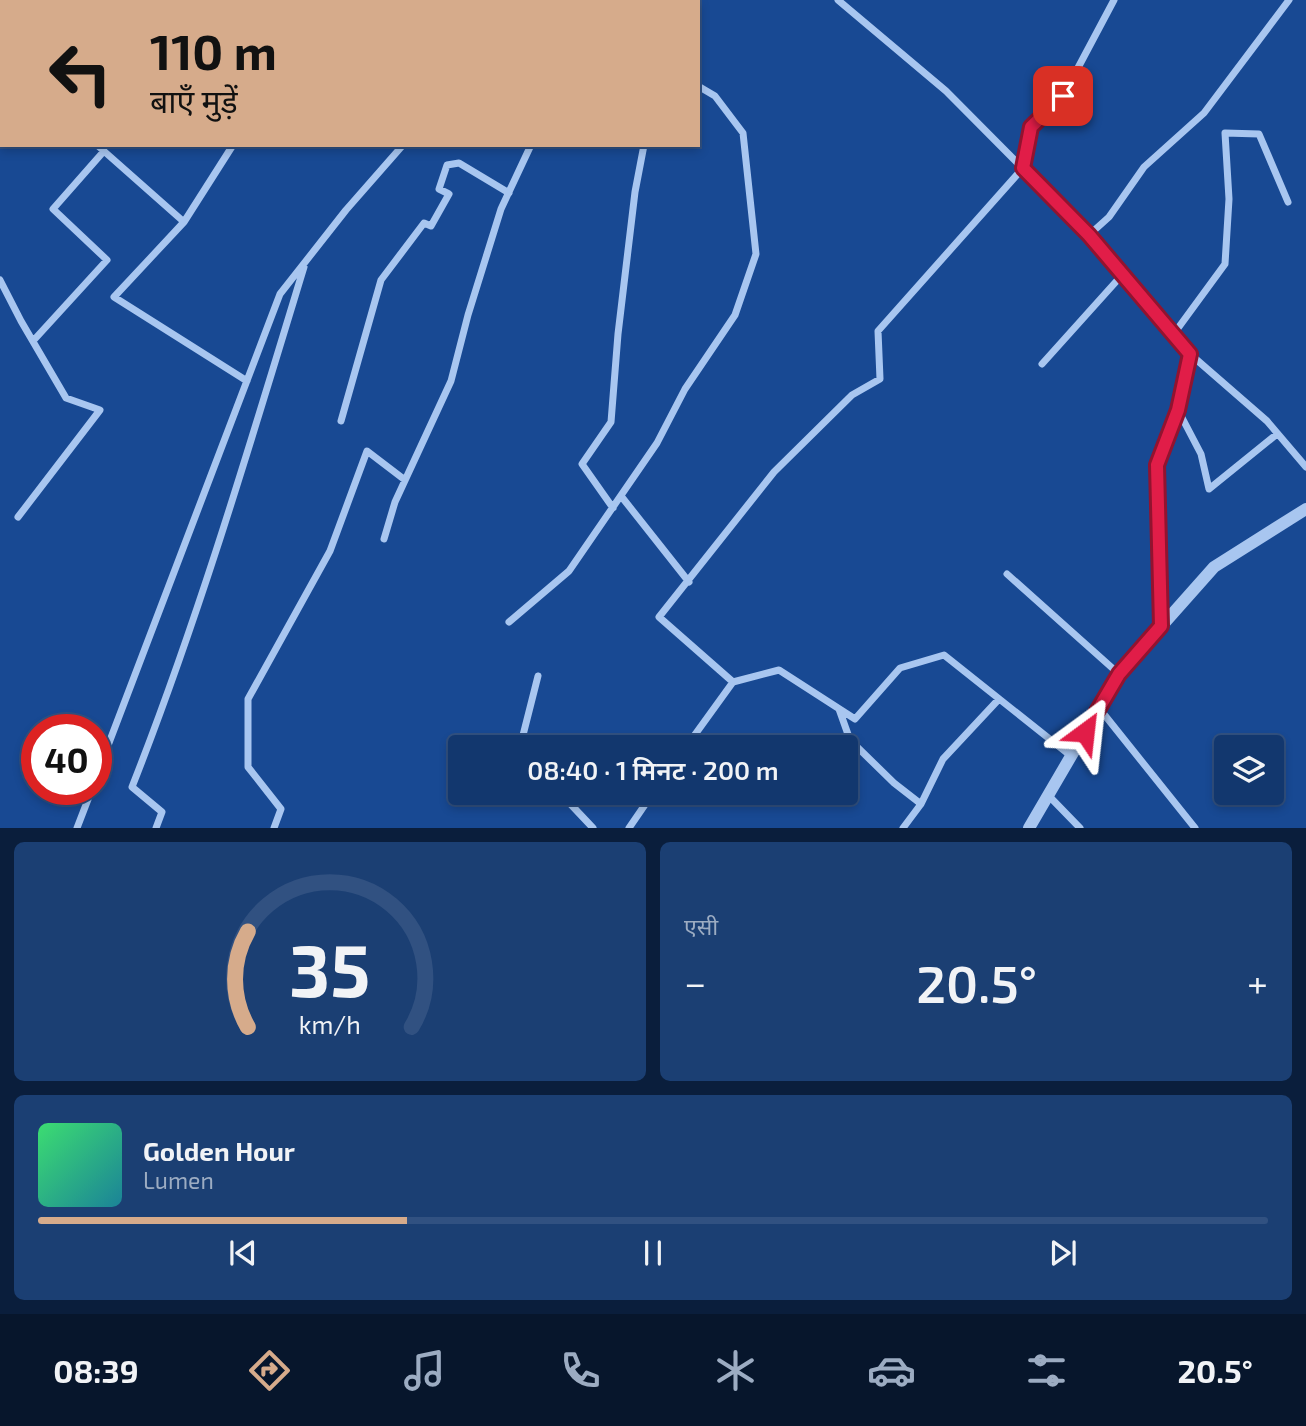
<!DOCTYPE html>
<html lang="hi">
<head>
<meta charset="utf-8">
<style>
	body { margin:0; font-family:"Exo 2","Noto Sans Devanagari",sans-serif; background:#1b3f73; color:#f1f3f6; height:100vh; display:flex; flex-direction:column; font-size:26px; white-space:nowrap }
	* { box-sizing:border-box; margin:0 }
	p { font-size:23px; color:#9cacc2 }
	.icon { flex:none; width:38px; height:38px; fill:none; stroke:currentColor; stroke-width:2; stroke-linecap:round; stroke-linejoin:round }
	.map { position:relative; height:828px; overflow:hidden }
	.drawer { display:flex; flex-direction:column; gap:14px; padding:14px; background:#0a1e3c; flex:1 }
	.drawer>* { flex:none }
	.hud { position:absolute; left:0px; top:0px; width:700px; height:147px; box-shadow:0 4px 10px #0003,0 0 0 2px #315181; background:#d6ab8b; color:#111; overflow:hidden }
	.buttons { position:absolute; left:1214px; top:735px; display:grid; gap:14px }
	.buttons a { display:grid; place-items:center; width:70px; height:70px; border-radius:7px; background:#12376e; box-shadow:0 4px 10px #0003,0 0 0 2px #315181; font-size:35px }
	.speed { position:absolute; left:21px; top:714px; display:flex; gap:14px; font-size:35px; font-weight:700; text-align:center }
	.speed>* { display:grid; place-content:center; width:91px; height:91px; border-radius:50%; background:#12376e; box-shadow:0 4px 10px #0003,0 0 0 2px #315181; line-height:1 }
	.speed .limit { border:10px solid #d22; background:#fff; color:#111 }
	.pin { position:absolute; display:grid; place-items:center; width:60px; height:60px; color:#fff; margin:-30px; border-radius:14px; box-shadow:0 4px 10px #0006 }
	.me { position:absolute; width:77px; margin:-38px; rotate:30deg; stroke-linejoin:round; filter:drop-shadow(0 0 5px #0008) }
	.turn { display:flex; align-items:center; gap:24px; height:147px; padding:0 35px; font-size:32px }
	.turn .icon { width:91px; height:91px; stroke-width:2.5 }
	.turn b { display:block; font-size:49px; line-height:60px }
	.big { font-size:52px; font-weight:600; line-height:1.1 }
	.drawer .card { flex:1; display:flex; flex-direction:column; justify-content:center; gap:10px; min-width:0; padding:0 24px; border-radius:10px; background:#1b3f73 }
	.drawer .dial { align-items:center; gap:0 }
	.dial svg { height:182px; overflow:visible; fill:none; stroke:#315181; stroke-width:7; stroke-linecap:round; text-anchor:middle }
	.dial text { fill:#f1f3f6; stroke:none }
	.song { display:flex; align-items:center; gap:21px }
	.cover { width:84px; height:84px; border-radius:10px; background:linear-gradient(135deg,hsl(140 70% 55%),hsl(190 70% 35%)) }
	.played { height:7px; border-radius:4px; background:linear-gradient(90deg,#d6ab8b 30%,#315181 30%) }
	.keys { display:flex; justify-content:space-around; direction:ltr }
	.heat { display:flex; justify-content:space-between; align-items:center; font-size:38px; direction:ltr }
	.drawer .tiles { flex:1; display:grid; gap:14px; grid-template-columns:1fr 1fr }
	.card:last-child { grid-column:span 2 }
	.trip { position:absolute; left:448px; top:735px; width:410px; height:70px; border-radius:7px; background:#12376e; box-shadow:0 4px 10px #0003,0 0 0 2px #315181; font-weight:600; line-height:70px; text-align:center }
	.tab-bar { display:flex; height:112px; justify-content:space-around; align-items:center; background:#07162c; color:#9cacc2 }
	.tab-bar .icon { width:49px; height:49px }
	.tab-bar .selected { color:#d6ab8b }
	.tab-bar b { font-size:32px; color:#f1f3f6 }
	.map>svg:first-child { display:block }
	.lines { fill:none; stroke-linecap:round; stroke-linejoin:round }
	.minor { stroke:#a8c6f0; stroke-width:7 }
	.tertiary { stroke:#a8c6f0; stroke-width:12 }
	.route-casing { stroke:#92132f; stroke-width:18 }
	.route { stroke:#e11d48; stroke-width:12 }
</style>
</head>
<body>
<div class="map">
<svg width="1306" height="828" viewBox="0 0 1306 828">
	<rect width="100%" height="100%" fill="#184993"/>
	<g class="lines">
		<path class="minor" d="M13,0l2,2
			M445,0l2,2
			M589,0l2,2
			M838,0l108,91 143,144
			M1289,0l-85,113 -60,54 -35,50 -20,18 101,119 77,67 39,46
			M127,2l2,-2
			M524,2l2,-2
			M697,2l1,-2
			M97,145l87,77 -70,75 133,84
			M184,222l49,-77
			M0,280l21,41 45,77 34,12 -82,107
			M1173,335l52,-71 4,-65 -4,-66 34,1 29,68
			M33,341l74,-81 -54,-51 51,-58
			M1190,354l-12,56 23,44 8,35 68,-55
			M1042,364l80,-89
			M341,421l40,-141 43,-57 7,3 18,-32 -10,-5 8,-24 12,-2 50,30
			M621,496l68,86
			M613,508l-31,-44 29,-42 7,-88 17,-142 9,-47
			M384,539l11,-37 56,-121 17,-66 33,-106 30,-64
			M1007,574l112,100
			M509,622l60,-51 88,-128 28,-54 50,-74 21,-61 -13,-121 -28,-37 -17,-10
			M1161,626l-4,-161 21,-55
			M733,682l-74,-65 115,-145 78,-77 28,-16 -2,-48 145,-163 8,-41 32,-31 51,-96
			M1099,708l96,120
			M839,709l11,31 44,43 27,21 22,-45 56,-60
			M520,747l18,-71
			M686,747l47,-65 46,-12 76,49 45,-51 44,-13 127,101
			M96,777l184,-483 66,-84 57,-65
			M560,793l33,35
			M1048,795l32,33
			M77,828l15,-39
			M156,828l6,-16 -30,-25c67,-170 119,-346 172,-520
			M274,828l7,-19 -33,-42v-68l82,-148 37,-100 38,29
			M629,828l24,-35
			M903,828l18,-24"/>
		<path class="tertiary" d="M1029,828l90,-154 95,-107 92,-58"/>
	</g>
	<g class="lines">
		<g class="route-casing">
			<path id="route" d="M1063,96l-32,31 -8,41 66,67 101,119 -12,56 -21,55 4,161 -42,48 -34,58"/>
		</g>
		<use href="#route" class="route"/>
	</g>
</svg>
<div class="buttons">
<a><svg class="icon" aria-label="layers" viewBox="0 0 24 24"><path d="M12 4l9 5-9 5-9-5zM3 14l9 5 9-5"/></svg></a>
</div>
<div class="speed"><div class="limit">40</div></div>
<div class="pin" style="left:1063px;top:96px;background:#d93025"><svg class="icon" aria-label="arrive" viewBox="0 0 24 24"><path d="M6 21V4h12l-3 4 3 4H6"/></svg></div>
<svg class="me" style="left:1085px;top:732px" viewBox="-20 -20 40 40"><path d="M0-17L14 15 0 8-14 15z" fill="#e11d48" stroke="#fff" stroke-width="4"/></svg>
<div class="trip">08:40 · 1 मिनट · 200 m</div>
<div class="hud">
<div class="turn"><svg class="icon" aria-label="left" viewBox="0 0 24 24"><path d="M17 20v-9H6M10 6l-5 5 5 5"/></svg><div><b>110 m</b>बाएँ मुड़ें</div></div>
</div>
</div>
<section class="drawer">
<div class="tiles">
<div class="card dial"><svg viewBox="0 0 100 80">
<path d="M14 69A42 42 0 1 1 86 69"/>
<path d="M14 69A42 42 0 0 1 14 27" stroke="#d6ab8b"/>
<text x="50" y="56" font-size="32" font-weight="700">35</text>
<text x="50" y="72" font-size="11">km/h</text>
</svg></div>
<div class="card"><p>एसी</p>
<div class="heat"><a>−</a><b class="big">20.5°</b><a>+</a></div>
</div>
<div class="card">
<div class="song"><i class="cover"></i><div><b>Golden Hour</b><p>Lumen</p></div></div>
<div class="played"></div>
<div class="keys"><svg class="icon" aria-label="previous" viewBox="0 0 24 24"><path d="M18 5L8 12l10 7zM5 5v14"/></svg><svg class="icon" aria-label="pause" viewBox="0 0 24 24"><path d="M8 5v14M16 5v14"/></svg><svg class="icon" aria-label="next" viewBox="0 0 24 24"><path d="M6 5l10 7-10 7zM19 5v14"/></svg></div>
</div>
</div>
</section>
<nav class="tab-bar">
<b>08:39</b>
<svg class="icon selected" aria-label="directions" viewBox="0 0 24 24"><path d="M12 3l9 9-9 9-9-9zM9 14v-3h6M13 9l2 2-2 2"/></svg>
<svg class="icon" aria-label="music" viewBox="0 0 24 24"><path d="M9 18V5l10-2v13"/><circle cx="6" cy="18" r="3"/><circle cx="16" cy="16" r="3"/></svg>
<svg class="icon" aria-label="phone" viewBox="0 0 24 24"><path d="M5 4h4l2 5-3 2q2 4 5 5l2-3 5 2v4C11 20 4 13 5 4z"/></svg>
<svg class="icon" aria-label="climate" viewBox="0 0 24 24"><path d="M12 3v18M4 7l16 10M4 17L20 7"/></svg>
<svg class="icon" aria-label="car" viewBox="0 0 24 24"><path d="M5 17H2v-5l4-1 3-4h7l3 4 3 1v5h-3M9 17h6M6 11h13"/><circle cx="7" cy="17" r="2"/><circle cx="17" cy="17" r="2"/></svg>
<svg class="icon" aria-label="filters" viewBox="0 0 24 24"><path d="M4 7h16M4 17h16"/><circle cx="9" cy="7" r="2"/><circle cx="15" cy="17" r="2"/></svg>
<b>20.5°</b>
</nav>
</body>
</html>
